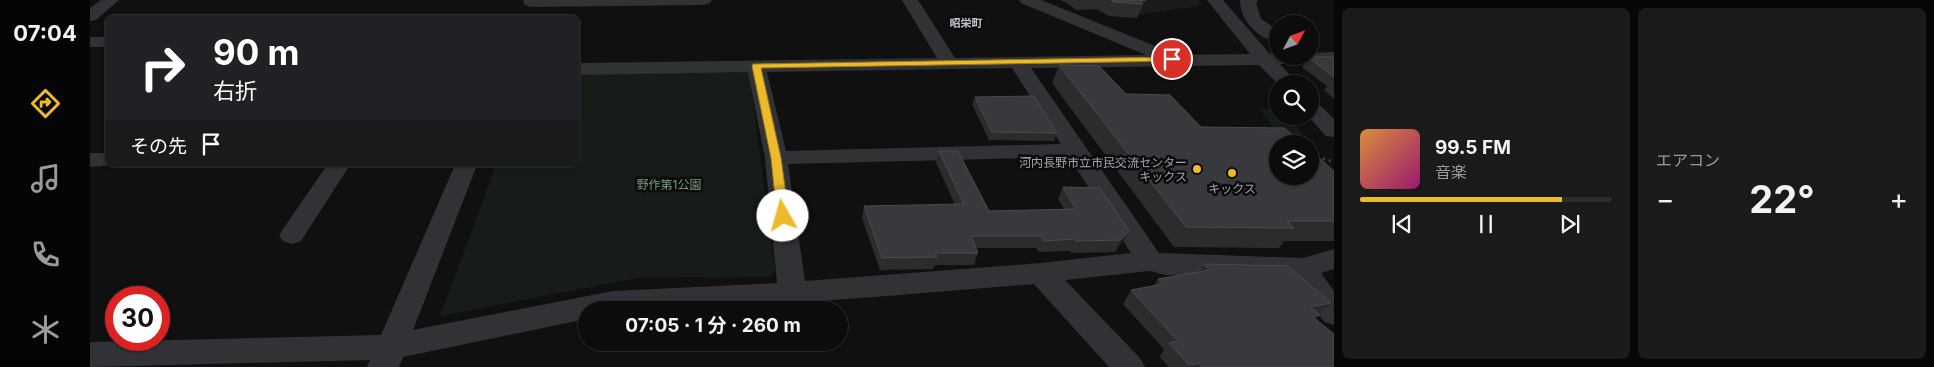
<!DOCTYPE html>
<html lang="ja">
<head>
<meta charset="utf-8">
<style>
	body { margin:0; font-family:Inter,"Noto Sans JP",sans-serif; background:#1a1a1b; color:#f1f3f6; height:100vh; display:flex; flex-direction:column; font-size:19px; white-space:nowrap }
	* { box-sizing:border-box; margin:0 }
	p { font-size:16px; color:#9a9b9d }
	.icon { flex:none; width:28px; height:28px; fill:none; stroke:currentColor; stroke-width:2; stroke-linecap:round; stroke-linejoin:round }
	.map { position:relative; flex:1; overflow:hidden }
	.side { display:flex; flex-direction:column; gap:8px; padding:8px; background:#070707; width:600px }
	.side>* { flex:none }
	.banner { position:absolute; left:15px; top:15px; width:475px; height:152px; border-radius:8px; box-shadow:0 1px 4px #0004,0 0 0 1px #2c2c2e; background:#202124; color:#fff; overflow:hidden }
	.needle { width:32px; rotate:49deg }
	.controls { position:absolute; left:1179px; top:15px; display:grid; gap:10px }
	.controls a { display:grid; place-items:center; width:50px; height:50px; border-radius:50%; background:#0c0c0d; box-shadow:0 1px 4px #0004,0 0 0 1px #2c2c2e; font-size:25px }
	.speed { position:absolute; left:15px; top:286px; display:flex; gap:10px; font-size:25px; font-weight:700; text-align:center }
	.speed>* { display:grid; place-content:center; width:65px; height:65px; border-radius:50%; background:#0c0c0d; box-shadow:0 1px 4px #0004,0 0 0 1px #2c2c2e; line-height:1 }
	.speed .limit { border:8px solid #d22; background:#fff; color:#111 }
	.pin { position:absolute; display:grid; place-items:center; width:42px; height:42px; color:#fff; margin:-21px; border:2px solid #fff; border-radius:50%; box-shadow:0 1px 5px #0007 }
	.me { position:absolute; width:55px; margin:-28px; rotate:353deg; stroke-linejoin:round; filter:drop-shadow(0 0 4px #0008) }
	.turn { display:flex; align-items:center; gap:18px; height:105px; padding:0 25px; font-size:22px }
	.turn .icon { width:65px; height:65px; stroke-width:2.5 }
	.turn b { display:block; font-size:35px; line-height:42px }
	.then { display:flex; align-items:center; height:48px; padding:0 25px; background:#0003; gap:10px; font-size:19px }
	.big { font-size:38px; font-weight:700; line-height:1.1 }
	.side .widget { flex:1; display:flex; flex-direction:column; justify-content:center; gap:8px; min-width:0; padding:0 18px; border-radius:8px; background:#1a1a1b }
	.song { display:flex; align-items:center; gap:15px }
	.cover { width:60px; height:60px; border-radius:8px; background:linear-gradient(135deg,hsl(30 70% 55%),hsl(320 70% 35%)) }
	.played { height:5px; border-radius:2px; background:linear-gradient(90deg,#edba2c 80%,#2c2c2e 80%) }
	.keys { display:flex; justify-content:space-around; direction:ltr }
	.heat { display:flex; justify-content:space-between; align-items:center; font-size:28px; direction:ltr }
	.side .tiles { flex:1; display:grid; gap:8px; grid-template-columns:repeat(2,1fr) }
	.trip { position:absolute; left:488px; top:301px; width:270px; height:50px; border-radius:25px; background:#0c0c0d; box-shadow:0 1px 4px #0004,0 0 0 1px #2c2c2e; font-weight:700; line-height:50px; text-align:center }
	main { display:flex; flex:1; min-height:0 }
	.menu { display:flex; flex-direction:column; width:90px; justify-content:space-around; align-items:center; background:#050505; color:#9a9b9d }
	.menu .icon { width:35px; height:35px }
	.menu .active { color:#edba2c }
	.menu b { font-size:22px; color:#f1f3f6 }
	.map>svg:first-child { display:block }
	.green { fill:#161c18 }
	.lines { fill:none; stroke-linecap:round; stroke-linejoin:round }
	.path { stroke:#37383d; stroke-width:3; stroke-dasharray:2.5 4; stroke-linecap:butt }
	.minor { fill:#313236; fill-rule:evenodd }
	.wall { fill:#2c2c2f }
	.shaded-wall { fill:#1b1b1d }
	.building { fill:#38393d; stroke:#494a4f }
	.route { fill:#edba2c; stroke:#9a791d }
	.poi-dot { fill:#edba2c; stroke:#0b0b0c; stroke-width:2 }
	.labels { text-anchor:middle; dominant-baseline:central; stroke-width:5; stroke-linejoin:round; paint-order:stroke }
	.far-neighbourhood-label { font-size:11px; font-weight:bold; fill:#c2c4ce; stroke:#0b0b0c }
	.poi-label { font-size:12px; fill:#a1a5b2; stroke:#0b0b0c; text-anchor:end }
	.park-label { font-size:12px; fill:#789d7d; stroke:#0b0b0c }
</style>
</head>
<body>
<main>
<nav class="menu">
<b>07:04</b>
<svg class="icon active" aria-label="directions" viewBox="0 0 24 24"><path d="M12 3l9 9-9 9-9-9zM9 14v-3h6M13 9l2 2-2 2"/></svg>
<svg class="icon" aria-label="music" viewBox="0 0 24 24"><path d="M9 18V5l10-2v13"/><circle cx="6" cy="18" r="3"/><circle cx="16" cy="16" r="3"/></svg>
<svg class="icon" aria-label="phone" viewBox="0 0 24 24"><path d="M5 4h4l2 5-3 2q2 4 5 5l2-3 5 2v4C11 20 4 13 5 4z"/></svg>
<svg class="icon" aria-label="climate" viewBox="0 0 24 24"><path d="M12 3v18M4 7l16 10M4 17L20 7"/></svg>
</nav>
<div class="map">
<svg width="1244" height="367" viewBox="0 0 1244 367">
	<rect width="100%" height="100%" fill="#101011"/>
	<path class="green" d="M659,70l25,194 2,6 -7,7 -132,1 -197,38 56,-151h82v-90z
		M1169,109h18l1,7h8l13,13 4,8 -3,6h-14z"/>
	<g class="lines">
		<path class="path" d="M1220,155l24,7"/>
		<path class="minor" d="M11,0h18l-23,20 -6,1v-13z
			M434,0h188l-2,3 -6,2 -173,2 -6,-2 -2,-3z
			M812,0h16l37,58 191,-3 -125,-52 -2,-3h22l129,52 2,3 78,-1 -43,-54h16l46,53h9v3h32v-3l24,-1v12h-54l18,20h-20l-19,-19 -228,3 128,185 144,5 31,-9v20l-13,4 13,18v34l-10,-3 -29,-44 -129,-3 -16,-4 -85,9 75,78 5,9h-36l-75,-83c-149,12 -298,26 -448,26v9l-183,38 -4,10h-32l3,-7 -280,7v-25l291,-7 74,-170h22l-64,165 200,-39 164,-8 -12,-125 -17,-86 -170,3v-12l359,-5zM922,68l49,76 -275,7 -19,-79zM979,157l62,96 -90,10 -236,18 -17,-117z
			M1150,0h18l-2,3 5,16 17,11v13c-21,-5 -38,-23 -38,-43z
			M0,37h18v10h-18z
			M1220,100l7,2 17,17v18l-8,-1 -18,-20h2z
			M0,153h18v12h7l-25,2z
			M237,165h23l-49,76 -9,3 -9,-3 -4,-6z"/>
	</g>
	<path class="wall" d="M971,0h139l-3,6 -58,8 -2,4 -28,-2 -13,-7 -19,1z
		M1218,57h26v42l-10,-9 3,-4 -25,-19z
		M969,65l142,62 133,44v70h-50l-5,7 -105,-1 -122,-164z
		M885,97l82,36 -3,8 -65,-1 -17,-36z
		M849,151l50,60 75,-2 -6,-10 5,-12 37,1 22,55 -7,9 -44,1 -1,-2 -31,1 -3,-4h-60l2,5 -4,12h-39l-2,4 -53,1 -18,-52 2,-12 91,-1 -19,-43z
		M1114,264l127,39 -14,16 17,48h-165l-9,-10 4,-8 -41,-45 8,-14 23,-4 4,-7 40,-7z"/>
	<path class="shaded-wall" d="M1056,0h54l-3,6 -58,8 4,-10 -2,-3z
		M1039,231l-7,12 -7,9 6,-12z
		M1230,315l-12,14 5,-12z"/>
	<path class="building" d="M1021,0h35l-5,1 2,3 -29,-2z
		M1218,57h26v20z
		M969,65l40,1 27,28 44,1 31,32 83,1 19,16h-25v32h32v-26l24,21v50h-47l7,7 -108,-1z
		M944,96l23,37 -65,-1 -17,-35z
		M849,151h19l31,60 87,-2 -13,-22 37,1 29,43 -8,9 -45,1 -1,-2 -31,2 -3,-5h-70l7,17h-43l2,4 -55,1 -18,-52 100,-2z
		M1114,264l84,2 43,37 -21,4 10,8 -7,2 21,17v33h-132l-3,-4 -10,2 -20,-22 9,-2 -47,-51 32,-6 -5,-5 52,-9z"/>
	<path class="route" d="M1082,57l5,2 -2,2 -414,7 20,90 8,58 -6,4 -6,-4 -6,-58 -19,-92 1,-2z"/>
	<g class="poi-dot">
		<circle cx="1107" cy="169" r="5"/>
		<circle cx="1142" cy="173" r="5"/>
	</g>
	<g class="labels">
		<g class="far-neighbourhood-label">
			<text x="876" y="23">昭栄町</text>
		</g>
		<g class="poi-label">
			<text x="1097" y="162">河内長野市立市民交流センター<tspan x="1097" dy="14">キックス</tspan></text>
			<text x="1142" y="188" text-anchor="middle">キックス</text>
		</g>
		<g class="park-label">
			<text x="579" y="184">野作第1公園</text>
		</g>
	</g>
</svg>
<div class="controls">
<a><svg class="needle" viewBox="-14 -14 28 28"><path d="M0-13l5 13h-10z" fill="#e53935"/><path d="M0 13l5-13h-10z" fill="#9a9b9d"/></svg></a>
<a><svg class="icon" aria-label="search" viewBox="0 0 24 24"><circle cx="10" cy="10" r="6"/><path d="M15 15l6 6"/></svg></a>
<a><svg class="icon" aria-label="layers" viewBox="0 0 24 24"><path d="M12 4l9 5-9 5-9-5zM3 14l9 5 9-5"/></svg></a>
</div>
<div class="speed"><div class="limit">30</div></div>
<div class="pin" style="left:1082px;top:59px;background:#d93025"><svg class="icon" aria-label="arrive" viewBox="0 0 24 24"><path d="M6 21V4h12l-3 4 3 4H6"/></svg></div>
<svg class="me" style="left:693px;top:216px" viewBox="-20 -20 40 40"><circle r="19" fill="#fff"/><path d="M0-13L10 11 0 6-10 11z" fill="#edba2c"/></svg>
<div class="trip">07:05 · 1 分 · 260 m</div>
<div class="banner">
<div class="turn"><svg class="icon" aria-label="right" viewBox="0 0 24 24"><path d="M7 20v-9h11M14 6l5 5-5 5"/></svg><div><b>90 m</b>右折</div></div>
<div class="then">その先<svg class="icon" aria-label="arrive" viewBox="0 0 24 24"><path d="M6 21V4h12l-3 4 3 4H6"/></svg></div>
</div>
</div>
<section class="side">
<div class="tiles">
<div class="widget">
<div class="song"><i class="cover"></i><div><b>99.5 FM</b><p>音楽</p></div></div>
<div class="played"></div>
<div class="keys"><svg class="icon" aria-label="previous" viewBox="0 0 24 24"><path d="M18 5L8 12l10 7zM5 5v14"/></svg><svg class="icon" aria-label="pause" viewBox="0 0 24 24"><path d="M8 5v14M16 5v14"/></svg><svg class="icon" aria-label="next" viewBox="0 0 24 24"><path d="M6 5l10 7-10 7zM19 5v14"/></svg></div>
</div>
<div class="widget"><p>エアコン</p>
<div class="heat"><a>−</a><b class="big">22°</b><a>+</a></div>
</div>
</div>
</section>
</main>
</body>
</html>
